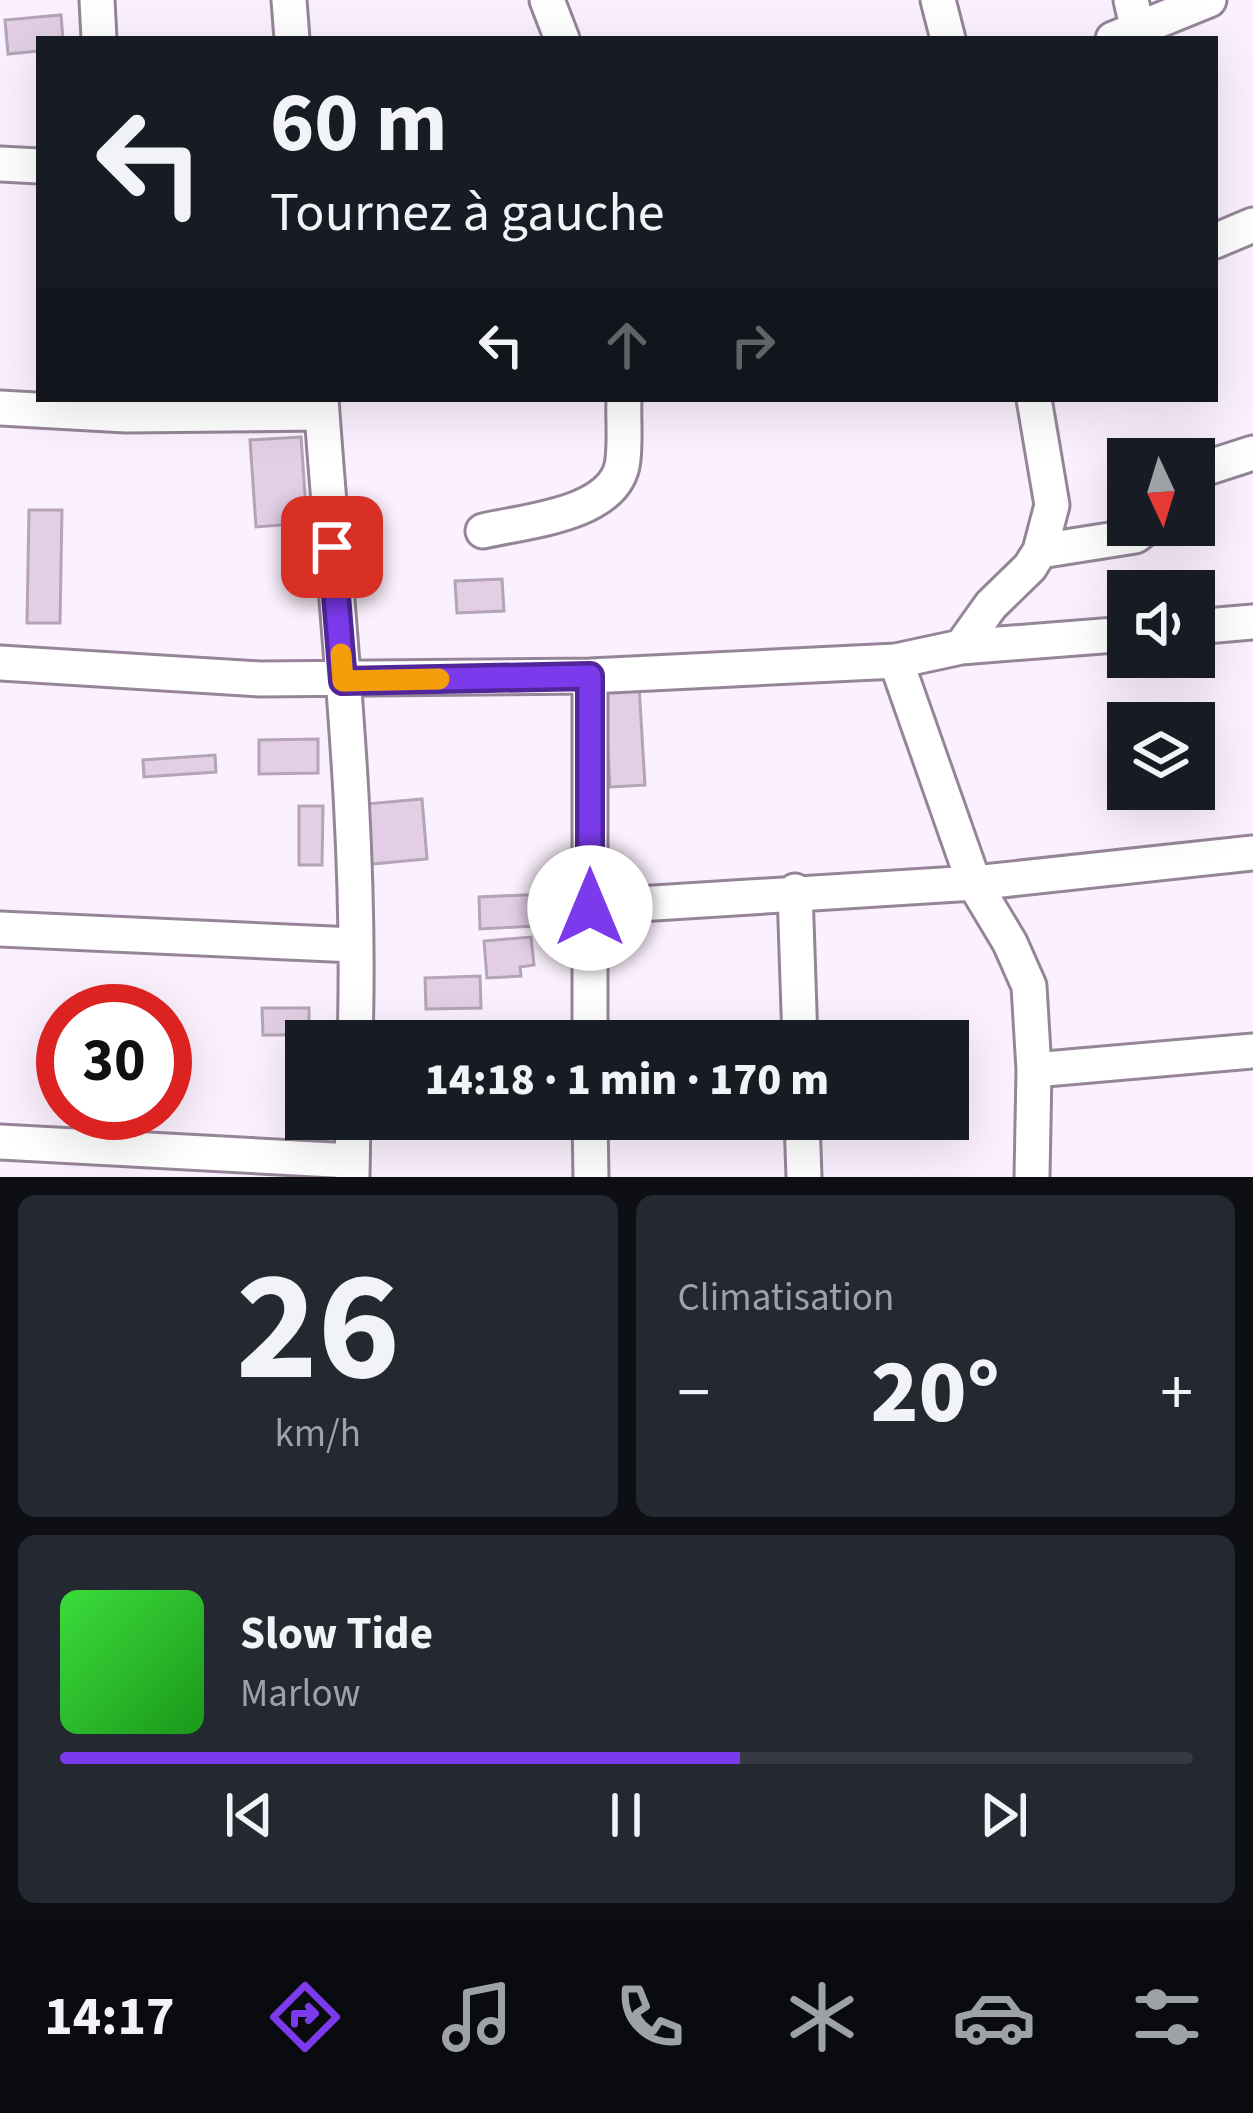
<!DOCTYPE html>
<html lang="fr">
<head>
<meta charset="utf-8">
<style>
	body { margin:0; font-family:"Source Sans 3",sans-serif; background:#242831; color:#f1f3f6; height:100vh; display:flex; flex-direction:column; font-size:45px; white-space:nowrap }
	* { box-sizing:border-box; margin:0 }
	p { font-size:39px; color:#9ea1a6 }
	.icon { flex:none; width:66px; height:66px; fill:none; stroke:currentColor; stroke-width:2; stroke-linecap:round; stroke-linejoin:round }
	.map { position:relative; height:1177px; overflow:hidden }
	.side { display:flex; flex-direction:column; gap:18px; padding:18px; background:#0d0f14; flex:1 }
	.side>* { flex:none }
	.guide { position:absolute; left:36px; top:36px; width:1182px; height:366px; border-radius:0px; box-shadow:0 12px 48px #0002; background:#171b24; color:#f1f3f6; overflow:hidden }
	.needle { width:78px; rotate:176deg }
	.tools { position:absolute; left:1107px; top:438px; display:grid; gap:24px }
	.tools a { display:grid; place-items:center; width:108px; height:108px; border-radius:0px; background:#171b24; box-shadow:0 12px 48px #0002; font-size:60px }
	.speed { position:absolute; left:36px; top:984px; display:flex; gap:24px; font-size:60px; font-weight:700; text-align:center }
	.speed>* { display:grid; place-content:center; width:156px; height:156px; border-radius:50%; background:#171b24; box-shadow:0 12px 48px #0002; line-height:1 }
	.speed .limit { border:18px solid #d22; background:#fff; color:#111 }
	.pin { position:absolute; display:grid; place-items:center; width:102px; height:102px; color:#fff; margin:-51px; border-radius:24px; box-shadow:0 6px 18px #0006 }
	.me { position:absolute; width:132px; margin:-66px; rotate:0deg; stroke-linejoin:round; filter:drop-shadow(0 0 9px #0008) }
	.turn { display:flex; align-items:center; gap:42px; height:252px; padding:0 36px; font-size:54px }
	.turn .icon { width:156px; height:156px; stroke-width:2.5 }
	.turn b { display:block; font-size:84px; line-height:102px }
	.lanes { display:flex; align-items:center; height:114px; padding:0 36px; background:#0003; justify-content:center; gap:60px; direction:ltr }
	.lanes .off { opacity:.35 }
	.big { font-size:90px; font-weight:800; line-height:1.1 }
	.side .widget { flex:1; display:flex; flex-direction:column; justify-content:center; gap:18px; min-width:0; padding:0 42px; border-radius:18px; background:#242831 }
	.side .dial { align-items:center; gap:0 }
	.dial b { font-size:156px; line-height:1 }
	.song { display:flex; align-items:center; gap:36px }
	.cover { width:144px; height:144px; border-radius:18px; background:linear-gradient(135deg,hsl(120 70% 55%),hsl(120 70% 35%)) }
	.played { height:12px; border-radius:6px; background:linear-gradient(90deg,#7c3aed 60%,#363941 60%) }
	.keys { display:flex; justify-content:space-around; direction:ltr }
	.heat { display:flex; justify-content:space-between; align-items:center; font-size:66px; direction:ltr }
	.side .tiles { flex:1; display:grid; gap:18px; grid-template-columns:1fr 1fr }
	.widget:last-child { grid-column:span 2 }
	.trip { position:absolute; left:285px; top:1020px; width:684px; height:120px; border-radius:0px; background:#171b24; box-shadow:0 12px 48px #0002; font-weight:800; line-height:120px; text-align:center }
	.tabs { display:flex; height:192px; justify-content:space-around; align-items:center; background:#090b0e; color:#9ea1a6 }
	.tabs .icon { width:84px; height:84px }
	.tabs .selected { color:#7c3aed }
	.tabs b { font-size:54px; color:#f1f3f6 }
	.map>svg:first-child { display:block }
	.building { fill:#e2cfe5; stroke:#b5a3b8; stroke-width:3 }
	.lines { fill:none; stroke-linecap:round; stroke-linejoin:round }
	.minor-casing { stroke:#968599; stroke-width:39 }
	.minor { stroke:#fff; stroke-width:33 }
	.route-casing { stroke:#51269a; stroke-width:30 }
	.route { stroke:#7c3aed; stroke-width:21 }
	.slow { stroke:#f59e0b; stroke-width:21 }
</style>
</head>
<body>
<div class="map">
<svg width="1253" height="1177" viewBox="0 0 1253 1177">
	<rect width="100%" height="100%" fill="#fbf0fd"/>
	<path class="building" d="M61,15l2,24h-24v12l-31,3 -3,-34z
		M301,437l6,86 -51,4 -6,-87z
		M29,510h33l-2,113h-33z
		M502,579l2,32 -47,2 -2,-32z
		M639,686l6,99 -35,2 -6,-99z
		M318,739v34l-59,1v-34z
		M215,755l1,17 -72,5 -1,-17z
		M422,799l5,60 -55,5 -6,-60z
		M299,806h24l-1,59h-23z
		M568,893l2,31 -90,5 -1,-32z
		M531,937l3,28 -14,2 1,9 -34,2 -3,-37z
		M480,976l1,32 -55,1 -1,-31z
		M262,1008h47v27h-46z"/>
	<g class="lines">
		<g class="minor-casing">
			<path id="minor" d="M97,0l2,39
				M289,0l3,39
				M547,0l15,39
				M938,0l10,39
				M1131,0l7,31
				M1113,39l96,-39
				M0,164l39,2
				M1215,241l38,-16
				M321,399c15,213 41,428 34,642
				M0,408l126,7 196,-2
				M1194,472l59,-19
				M483,531c42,-10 128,-16 139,-65 4,-20 1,-46 2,-67
				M1040,551l95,-15 15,-11
				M1194,627l59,-5
				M961,647l30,-42 39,-38 10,-16 12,-46 -18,-106
				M896,661l78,222 36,60 19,43 5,84 -2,107
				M0,663l260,16 330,-3 306,-15 65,-14 167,-13
				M590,676v365
				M795,891l5,150
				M590,907l384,-24 279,-30
				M0,929l354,16
				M1034,1070l219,-19
				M590,1119l1,58
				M802,1119l2,58
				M0,1142l352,19
				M352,1177l1,-58"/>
		</g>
		<use href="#minor" class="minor"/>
	</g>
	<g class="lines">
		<g class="route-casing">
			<path id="route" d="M332,547l11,134 247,-5v232"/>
		</g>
		<use href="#route" class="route"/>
		<path class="slow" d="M341,654l2,27 96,-2"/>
	</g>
</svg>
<div class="tools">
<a><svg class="needle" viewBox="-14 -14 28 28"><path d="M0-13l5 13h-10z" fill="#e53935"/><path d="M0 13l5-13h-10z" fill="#9ea1a6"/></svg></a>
<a><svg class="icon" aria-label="sound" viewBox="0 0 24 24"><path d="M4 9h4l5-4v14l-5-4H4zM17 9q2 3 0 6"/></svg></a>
<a><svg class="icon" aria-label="layers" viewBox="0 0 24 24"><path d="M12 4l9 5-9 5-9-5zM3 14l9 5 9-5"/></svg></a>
</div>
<div class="speed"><div class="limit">30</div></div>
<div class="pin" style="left:332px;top:547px;background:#d93025"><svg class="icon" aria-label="arrive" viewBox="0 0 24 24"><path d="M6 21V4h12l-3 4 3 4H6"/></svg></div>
<svg class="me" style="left:590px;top:908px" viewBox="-20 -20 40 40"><circle r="19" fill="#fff"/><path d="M0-13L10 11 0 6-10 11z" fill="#7c3aed"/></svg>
<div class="trip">14:18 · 1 min · 170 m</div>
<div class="guide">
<div class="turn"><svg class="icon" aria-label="left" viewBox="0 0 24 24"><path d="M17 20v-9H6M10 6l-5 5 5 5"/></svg><div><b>60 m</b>Tournez à gauche</div></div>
<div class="lanes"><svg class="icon" aria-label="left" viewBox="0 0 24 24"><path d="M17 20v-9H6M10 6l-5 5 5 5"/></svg><svg class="icon off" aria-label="ahead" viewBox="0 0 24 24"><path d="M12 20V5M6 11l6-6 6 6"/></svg><svg class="icon off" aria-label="right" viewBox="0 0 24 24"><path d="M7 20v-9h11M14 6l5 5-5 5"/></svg></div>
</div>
</div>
<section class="side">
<div class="tiles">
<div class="widget dial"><b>26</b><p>km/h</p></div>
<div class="widget"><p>Climatisation</p>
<div class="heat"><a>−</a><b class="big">20°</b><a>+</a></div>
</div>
<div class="widget">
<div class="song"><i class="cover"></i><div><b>Slow Tide</b><p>Marlow</p></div></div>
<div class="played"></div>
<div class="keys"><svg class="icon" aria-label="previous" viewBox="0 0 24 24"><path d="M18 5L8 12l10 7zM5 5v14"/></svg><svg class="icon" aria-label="pause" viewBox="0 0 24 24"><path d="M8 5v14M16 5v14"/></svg><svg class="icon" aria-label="next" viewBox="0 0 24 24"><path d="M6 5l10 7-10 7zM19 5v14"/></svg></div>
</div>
</div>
</section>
<nav class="tabs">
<b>14:17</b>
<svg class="icon selected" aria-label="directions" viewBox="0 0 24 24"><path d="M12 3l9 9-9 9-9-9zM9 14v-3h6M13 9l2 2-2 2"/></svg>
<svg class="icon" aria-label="music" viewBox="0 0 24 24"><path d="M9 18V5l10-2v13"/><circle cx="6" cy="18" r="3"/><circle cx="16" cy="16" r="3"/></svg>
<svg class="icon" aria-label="phone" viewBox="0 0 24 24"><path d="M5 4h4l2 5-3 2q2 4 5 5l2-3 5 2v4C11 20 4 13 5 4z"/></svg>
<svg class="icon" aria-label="climate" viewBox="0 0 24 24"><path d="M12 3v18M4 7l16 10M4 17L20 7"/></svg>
<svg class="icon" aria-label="car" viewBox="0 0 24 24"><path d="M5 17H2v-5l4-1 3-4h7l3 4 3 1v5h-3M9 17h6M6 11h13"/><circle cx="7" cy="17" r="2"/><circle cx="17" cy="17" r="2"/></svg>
<svg class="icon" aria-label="filters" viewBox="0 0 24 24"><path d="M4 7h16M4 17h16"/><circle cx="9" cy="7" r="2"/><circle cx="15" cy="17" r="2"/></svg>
</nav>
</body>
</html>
